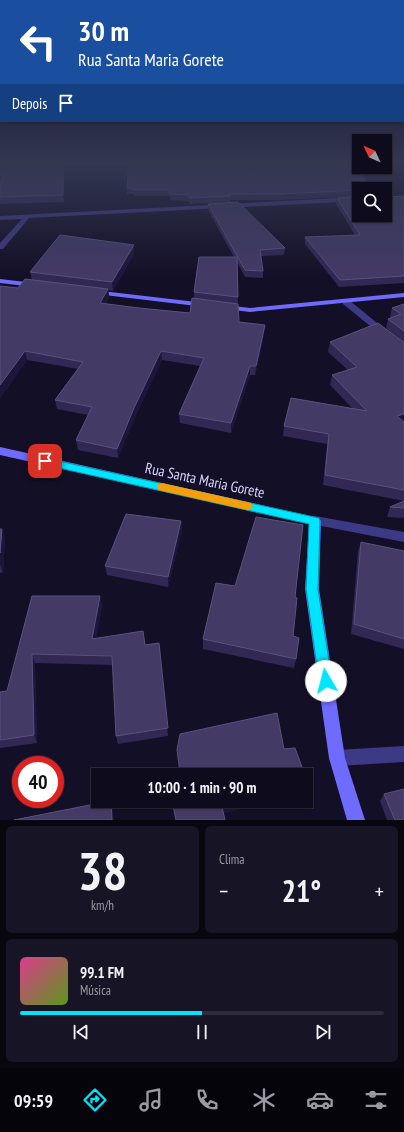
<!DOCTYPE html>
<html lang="pt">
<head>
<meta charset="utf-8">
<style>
	body { margin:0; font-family:"PT Sans Narrow",sans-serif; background:#171425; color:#f1f3f6; height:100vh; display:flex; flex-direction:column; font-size:15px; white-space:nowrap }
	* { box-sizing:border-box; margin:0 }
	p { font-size:13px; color:#9b9ba3 }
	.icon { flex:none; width:22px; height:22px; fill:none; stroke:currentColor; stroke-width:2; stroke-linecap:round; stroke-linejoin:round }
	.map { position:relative; height:820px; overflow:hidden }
	.sheet { display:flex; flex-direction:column; gap:6px; padding:6px; background:#08060f; flex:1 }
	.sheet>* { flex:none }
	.guide { position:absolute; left:0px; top:0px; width:404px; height:122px; box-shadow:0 1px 3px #0004,0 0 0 1px #2e2b3b; background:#1a4fa0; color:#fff; overflow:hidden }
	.needle { width:26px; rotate:314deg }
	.tools { position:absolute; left:352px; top:134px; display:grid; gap:8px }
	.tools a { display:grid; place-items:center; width:40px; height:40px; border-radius:0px; background:#0e0b1c; box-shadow:0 1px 3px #0004,0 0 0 1px #2e2b3b; font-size:20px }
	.speed { position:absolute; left:12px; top:756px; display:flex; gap:8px; font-size:20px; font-weight:700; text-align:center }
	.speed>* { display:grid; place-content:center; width:52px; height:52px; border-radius:50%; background:#0e0b1c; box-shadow:0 1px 3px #0004,0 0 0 1px #2e2b3b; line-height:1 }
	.speed .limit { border:6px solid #d22; background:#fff; color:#111 }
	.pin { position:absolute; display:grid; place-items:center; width:34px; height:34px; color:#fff; margin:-17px; border-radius:8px; box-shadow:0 2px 6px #0006 }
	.me { position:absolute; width:44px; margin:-22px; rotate:352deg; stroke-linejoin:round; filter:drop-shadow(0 0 3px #0008) }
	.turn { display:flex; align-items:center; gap:14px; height:84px; padding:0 12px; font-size:18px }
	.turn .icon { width:52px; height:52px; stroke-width:2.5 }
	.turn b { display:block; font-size:28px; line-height:34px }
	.then { display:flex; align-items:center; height:38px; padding:0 12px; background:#0003; gap:8px; font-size:15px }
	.big { font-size:30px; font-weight:800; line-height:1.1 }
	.sheet .widget { flex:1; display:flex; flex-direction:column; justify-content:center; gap:6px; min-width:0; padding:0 14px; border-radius:6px; background:#171425 }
	.sheet .dial { align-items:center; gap:0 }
	.dial b { font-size:52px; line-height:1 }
	.song { display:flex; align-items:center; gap:12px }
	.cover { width:48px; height:48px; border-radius:6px; background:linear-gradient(135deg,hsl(330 70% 55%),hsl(90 70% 35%)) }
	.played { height:4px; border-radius:2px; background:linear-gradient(90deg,#00e5ff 50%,#2e2b3b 50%) }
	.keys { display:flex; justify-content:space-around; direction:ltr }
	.heat { display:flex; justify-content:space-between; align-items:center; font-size:22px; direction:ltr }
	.sheet .tiles { flex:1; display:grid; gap:6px; grid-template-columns:1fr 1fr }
	.widget:last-child { grid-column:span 2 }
	.trip { position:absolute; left:91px; top:768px; width:222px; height:40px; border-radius:0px; background:#0e0b1c; box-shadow:0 1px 3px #0004,0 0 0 1px #2e2b3b; font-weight:800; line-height:40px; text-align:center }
	.tabs { display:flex; height:64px; justify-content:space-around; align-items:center; background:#06040b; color:#9b9ba3 }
	.tabs .icon { width:28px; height:28px }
	.tabs .on { color:#00e5ff }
	.tabs b { font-size:18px; color:#f1f3f6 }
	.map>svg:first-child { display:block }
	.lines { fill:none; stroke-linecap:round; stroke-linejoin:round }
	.street { fill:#3d3a85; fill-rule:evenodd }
	.secondary { fill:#6f6bff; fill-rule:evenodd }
	.wall { fill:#312854 }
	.shaded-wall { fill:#1d163a }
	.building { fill:#433a66; stroke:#5a527e }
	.route { fill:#00e5ff; stroke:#0095a6 }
	.slow { fill:#f59e0b }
	.labels { text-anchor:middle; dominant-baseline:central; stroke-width:4; stroke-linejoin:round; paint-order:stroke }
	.street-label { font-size:15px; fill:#d9d4ff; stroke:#130f26 }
</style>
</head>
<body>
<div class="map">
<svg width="404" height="820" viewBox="0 0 404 820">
	<rect width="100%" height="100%" fill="#130f26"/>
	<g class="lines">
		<path class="street" d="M359,197v4l-330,17 -26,31h-3v-6l22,-24 -22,1v-4z
			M343,300h6l55,45v7l-3,-1 -58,-47z
			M315,516l89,16v10l-93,-18 -2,-3 2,-3z
			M404,746v16l-67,4 -6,-2 -2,-6 2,-6 6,-2z"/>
		<path class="secondary" d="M0,279l34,4 4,2 -4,2 -34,-4z
			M93,290l112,13 4,2 -4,2 -109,-13 -4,-2z
			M404,293v4l-154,15 -25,-3 -4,-2 4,-2 25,3z
			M0,447l319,71 2,3 -2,68 26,169 20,62h-18l-18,-62 -24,-169 4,-65 -309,-69z"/>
	</g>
	<path class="wall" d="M0,162h59l-4,3 8,1 1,6v30l-64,2v-20l1,-2h-1z
		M127,188l232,1v7l-78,4h-50v2l-41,2 -2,-3 -18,-1v-4h-36v-2h-7z
		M404,196v87l-65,4 -34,-43v-7l50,-2 -19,-31 1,-6 22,17z
		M208,204l77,44 -1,7 -23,1 2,15v7l-18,-1 -8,-15 1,41 1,19 25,12 -9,41h-5l-19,58 -51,-10 -1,-9 21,-48 -38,-6 -27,57 -17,41 -40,-8 -2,-10 12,-25 -31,-6 -2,-9 23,-31 -51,-9 -27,38v-112l18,2 14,-8 -2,-8 104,-27v9l-21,37 -5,-1 1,7 -3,7 33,4 51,5 4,-15v-6l40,-35 -26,-47z
		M404,304v197l-81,-16 4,-41 -44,-8 1,-10 68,-18 -22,-23 2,-10 16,-5 -20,-18 2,-10 73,1 -17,-15 2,-9 3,-1 -1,-1 2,-9z
		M404,501v17l-17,-1 3,-10z
		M181,521l1,9 -14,57 -61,-12 -2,-9z
		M0,529l5,9 -2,34 -3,1z
		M361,542l43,9v98l-53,-15 7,-83z
		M32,596h68l2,10 -6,33 49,6 14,-2 9,93 -50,8 -2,-8 -3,-71 -78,-2 2,80 -37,5v-56l7,-1z
		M295,597l-2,39 3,23 -2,9 -91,-19v-10z
		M384,794l20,26h-17l-7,-19z"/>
	<path class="shaded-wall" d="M52,162h7l-9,10 -1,-7z
		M63,166l1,6v30l-1,-7z
		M134,245v9l-21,37 -1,-9z
		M108,289l1,8 -7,15 -2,-9z
		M265,325l-1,9 -9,41 1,-9z
		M25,351l2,9 -27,38v-13z
		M161,351l1,9 -27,57 -17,41 -1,-9 17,-41z
		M250,366v9l-19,58v-10z
		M404,414v9l-7,-7z
		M181,521l1,9 -14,57v-10z
		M2,529l3,9 -2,34 -3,-7v-12z
		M100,596l2,10 -7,42 -3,-9z
		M32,654l3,9 2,80 -3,-8z
		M306,786h3l-3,7z
		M111,801l2,7 1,12h-2z
		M247,801h28l-54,13 1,-7z"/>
	<path class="building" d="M0,162h52l-3,3 14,1v29l-63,2v-13l4,-8h-4z
		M129,162h223l19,27h-12v1l-78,4h-52l2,2 -41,2 -2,-3 -18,-1v-4h-37l1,-2h-7z
		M359,196v19h26v-18l19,-1v80l-64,4 -35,-43 55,-2 -23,-37z
		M238,202l47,46 -25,2 3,21 -18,-1 -37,-66z
		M60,235l74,10 -22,37 -82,-10z
		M199,257h38l1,40 -44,-5z
		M25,279l83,10 -8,14 39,5 51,5 2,-15 46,6 1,18 26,3 -9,41h-6l-19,57 -52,-9 25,-56 -43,-7 -27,57 -17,41 -41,-9 16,-33 -37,-7 28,-38 -58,-11 -25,34v-99l18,2z
		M404,304v27l-16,-12 13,-5 -9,-6z
		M378,323l25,19 1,1v71l-7,2 7,6v68l-79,-15 4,-41 -45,-8 7,-28 76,13 -35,-36 25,-8 -27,-25z
		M404,501v7l-14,-1z
		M126,514l55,7 -13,56 -63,-11z
		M256,517l47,8 -8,72 2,1 -4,38 6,2 -3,21 -93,-20 13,-56 19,3z
		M0,529h2l-2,24z
		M361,542l43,9v88l-50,-15z
		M32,596h68l-8,43 51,-8 2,14 14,-2 9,85 -52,8 -4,-80 -80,-2 2,81 -34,5v-48l7,-1z
		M277,713l7,36 11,-1 10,27h-134v-2l9,-1 -3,-22 3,-16z
		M306,778l3,8h-3z
		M404,789v31h-9l-11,-26z
		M110,801h1l1,19h-98z
		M172,801h75l-25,6 3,13h-49z"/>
	<linearGradient id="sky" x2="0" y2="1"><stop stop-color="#0a0815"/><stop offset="0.59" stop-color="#333752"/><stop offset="1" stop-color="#333752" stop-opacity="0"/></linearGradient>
	<rect width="404" height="276" fill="url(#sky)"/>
	<path class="route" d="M45,458l274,60 1,3 -2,68 14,92 -2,5 -4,2 -5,-2 -2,-5 -13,-92 3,-65 -268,-60 -1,-3 1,-2z"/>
	<path class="slow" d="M162,483l85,19 4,1 2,3 -2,3 -4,1 -89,-20 -1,-3 1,-3z"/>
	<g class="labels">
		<g class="street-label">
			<text transform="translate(205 480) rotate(12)">Rua Santa Maria Gorete</text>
		</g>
	</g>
</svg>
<div class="tools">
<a><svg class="needle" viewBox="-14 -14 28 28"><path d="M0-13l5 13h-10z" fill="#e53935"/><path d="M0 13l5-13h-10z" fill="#9b9ba3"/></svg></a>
<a><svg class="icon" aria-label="search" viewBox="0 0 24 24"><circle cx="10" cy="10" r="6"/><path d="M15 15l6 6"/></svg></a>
</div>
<div class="speed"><div class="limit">40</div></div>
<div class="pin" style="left:45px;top:461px;background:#d93025"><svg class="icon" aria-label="arrive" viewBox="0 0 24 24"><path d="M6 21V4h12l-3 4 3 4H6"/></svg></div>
<svg class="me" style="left:326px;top:681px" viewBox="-20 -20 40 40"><circle r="19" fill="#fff"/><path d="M0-13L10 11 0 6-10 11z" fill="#00e5ff"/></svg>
<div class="trip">10:00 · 1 min · 90 m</div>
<div class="guide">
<div class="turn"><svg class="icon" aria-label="left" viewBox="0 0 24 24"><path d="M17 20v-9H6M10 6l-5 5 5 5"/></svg><div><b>30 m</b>Rua Santa Maria Gorete</div></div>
<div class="then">Depois<svg class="icon" aria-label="arrive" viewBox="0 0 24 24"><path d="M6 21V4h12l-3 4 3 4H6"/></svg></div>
</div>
</div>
<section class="sheet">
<div class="tiles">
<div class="widget dial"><b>38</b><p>km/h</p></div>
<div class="widget"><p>Clima</p>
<div class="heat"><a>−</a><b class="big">21°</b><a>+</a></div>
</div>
<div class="widget">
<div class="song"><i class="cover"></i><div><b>99.1 FM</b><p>Música</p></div></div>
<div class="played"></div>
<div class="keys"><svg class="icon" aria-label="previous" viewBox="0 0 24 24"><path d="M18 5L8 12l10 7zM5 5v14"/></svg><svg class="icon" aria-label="pause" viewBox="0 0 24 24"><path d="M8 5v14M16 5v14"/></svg><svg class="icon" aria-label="next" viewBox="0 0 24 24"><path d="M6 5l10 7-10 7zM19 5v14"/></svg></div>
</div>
</div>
</section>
<nav class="tabs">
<b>09:59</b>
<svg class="icon on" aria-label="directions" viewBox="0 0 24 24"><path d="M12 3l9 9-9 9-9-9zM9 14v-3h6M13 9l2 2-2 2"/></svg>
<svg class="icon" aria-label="music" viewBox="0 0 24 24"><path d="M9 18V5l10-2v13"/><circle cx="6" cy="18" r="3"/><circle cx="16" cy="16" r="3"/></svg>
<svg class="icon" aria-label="phone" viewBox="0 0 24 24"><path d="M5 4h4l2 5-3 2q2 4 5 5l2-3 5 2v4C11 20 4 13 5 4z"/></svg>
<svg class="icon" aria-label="climate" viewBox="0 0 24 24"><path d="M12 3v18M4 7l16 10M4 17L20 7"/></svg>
<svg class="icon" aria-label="car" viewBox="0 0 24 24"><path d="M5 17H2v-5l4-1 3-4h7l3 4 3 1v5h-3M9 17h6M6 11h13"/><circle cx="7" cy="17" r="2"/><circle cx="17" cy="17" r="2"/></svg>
<svg class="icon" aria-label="filters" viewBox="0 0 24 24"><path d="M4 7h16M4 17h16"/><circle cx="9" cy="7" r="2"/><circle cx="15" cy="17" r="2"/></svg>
</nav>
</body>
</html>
